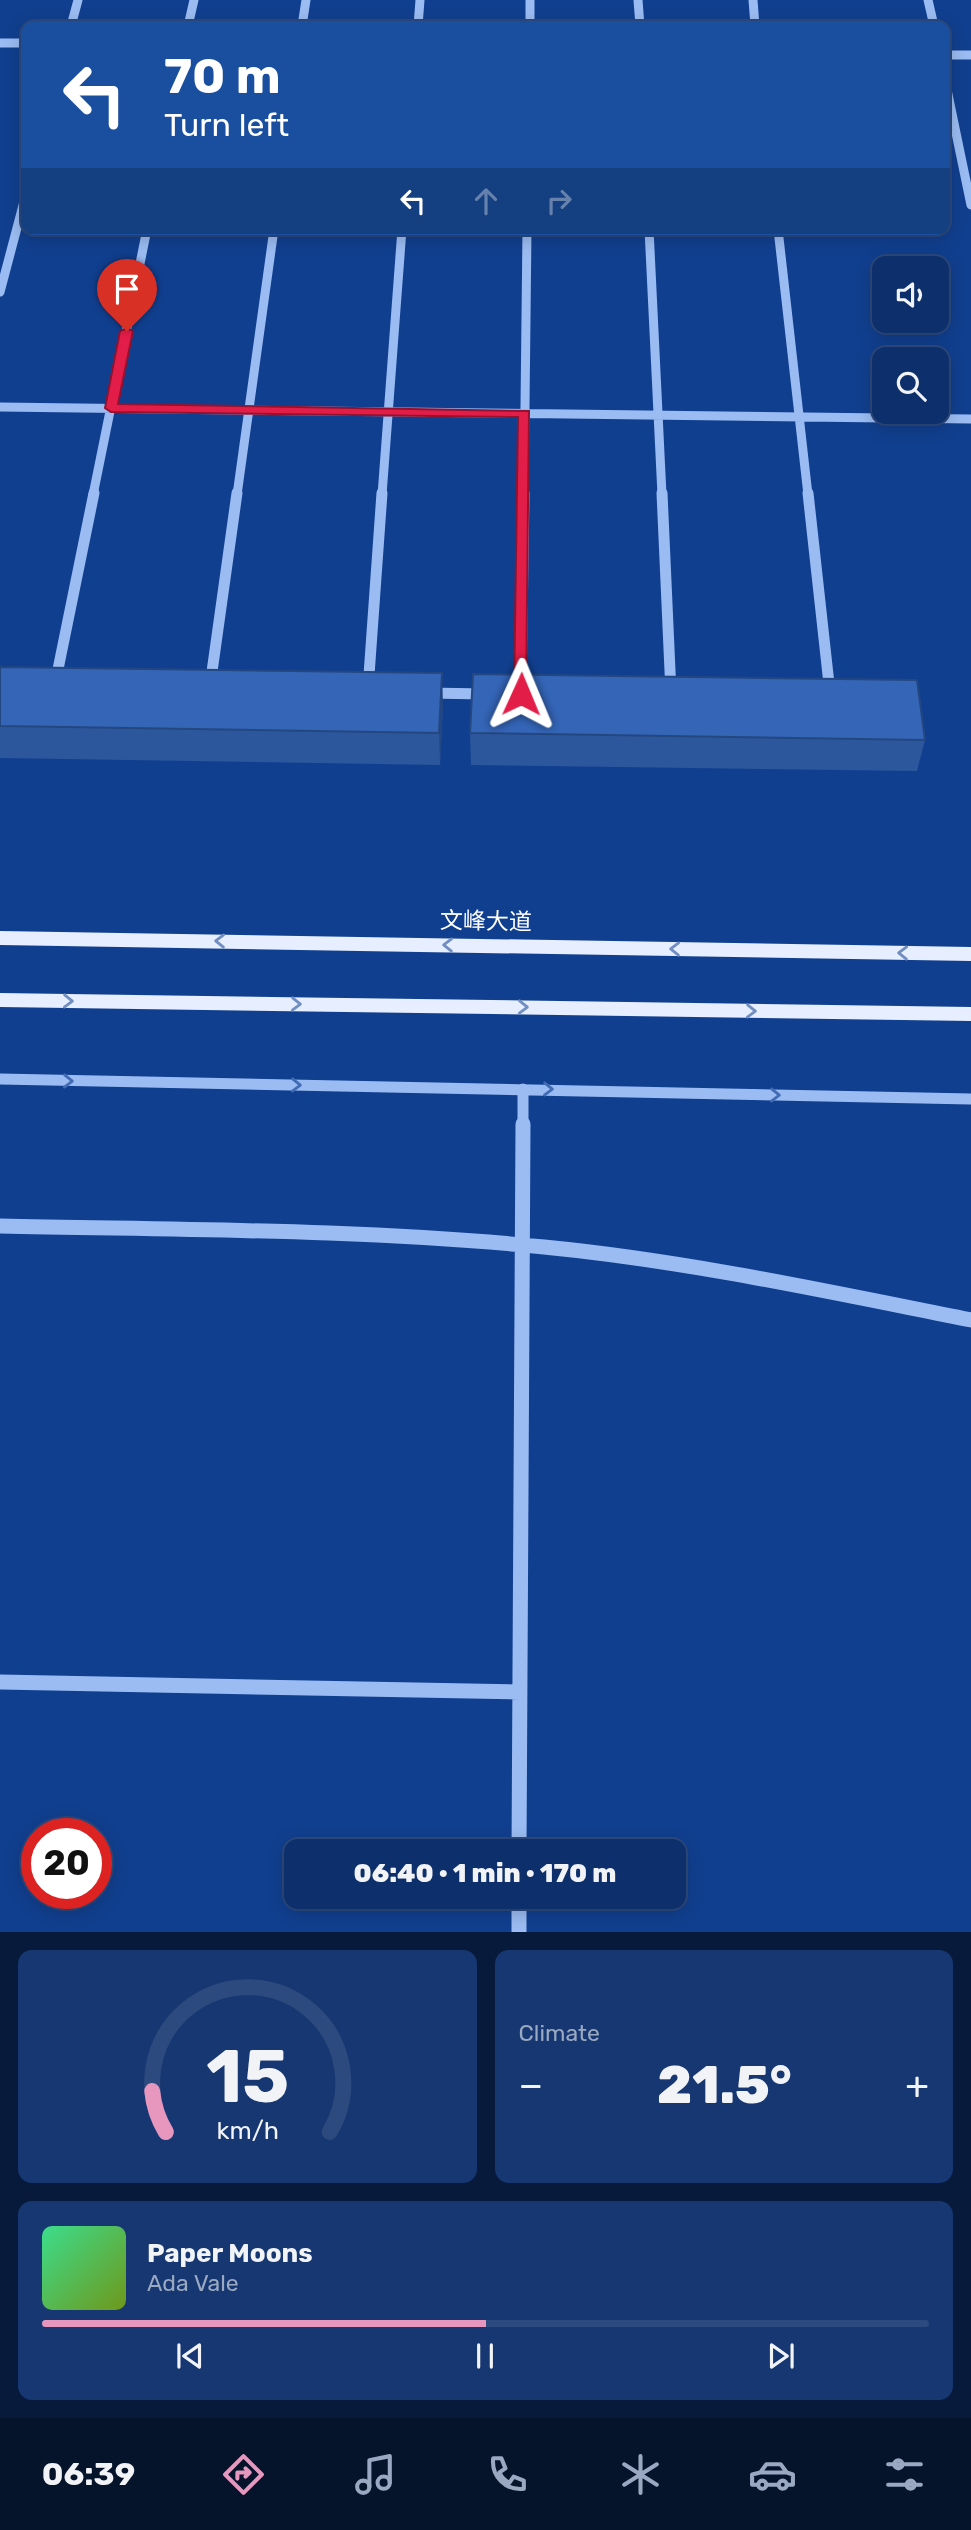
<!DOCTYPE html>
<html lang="en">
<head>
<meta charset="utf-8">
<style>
	body { margin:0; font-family:Rubik,"Noto Sans SC",sans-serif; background:#163771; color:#f1f3f6; height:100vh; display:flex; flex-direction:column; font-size:26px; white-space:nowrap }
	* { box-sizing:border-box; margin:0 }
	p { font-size:23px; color:#9aa9c1 }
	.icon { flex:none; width:38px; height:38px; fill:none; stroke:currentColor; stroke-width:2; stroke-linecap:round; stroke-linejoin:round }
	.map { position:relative; height:1932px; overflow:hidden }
	.details { display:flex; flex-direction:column; gap:18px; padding:18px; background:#071a3b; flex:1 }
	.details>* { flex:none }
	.top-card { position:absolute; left:21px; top:21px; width:929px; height:214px; border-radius:14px; box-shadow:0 4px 18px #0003,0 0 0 2px #2d4a7e; background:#1a4fa0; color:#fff; overflow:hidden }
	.tools { position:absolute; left:872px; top:256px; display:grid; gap:14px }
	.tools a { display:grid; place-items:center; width:77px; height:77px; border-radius:14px; background:#0d2f6b; box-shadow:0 4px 18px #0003,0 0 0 2px #2d4a7e; font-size:35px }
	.speed { position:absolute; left:21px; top:1818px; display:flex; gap:14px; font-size:35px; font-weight:700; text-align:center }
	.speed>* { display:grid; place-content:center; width:91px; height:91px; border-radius:50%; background:#0d2f6b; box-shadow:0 4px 18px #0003,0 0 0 2px #2d4a7e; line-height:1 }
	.speed .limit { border:10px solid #d22; background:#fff; color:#111 }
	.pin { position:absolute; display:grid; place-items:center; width:60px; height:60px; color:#fff; margin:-72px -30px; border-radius:50% 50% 50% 0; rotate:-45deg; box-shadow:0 0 7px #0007 }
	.pin .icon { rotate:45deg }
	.me { position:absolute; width:77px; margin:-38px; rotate:1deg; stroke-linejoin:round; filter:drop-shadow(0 0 5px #0008) }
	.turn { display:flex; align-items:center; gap:24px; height:147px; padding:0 28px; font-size:32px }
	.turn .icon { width:91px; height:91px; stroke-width:2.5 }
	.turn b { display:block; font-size:49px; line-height:60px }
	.lanes { display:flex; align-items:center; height:66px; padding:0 28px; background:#0003; justify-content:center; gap:35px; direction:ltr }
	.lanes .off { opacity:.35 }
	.big { font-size:52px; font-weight:800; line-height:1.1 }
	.details .tile { flex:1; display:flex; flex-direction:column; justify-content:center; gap:10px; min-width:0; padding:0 24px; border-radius:14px; background:#163771 }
	.details .dial { align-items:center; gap:0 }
	.dial svg { height:182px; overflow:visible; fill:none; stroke:#2d4a7e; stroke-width:7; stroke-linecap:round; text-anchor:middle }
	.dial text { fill:#f1f3f6; stroke:none }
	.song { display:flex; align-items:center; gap:21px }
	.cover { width:84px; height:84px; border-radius:10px; background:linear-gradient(135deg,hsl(150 70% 55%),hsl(80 70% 35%)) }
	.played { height:7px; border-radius:4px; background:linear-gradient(90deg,#e797bd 50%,#2d4a7e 50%) }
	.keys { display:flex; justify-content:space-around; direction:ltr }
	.heat { display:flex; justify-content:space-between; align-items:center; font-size:38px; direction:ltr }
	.details .tiles { flex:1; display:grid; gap:18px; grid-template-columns:1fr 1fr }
	.tile:last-child { grid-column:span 2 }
	.trip { position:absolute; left:284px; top:1839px; width:402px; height:70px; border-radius:14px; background:#0d2f6b; box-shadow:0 4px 18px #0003,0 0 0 2px #2d4a7e; font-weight:800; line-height:70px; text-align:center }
	.tab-bar { display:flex; height:112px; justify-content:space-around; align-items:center; background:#05132b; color:#9aa9c1 }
	.tab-bar .icon { width:49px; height:49px }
	.tab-bar .on { color:#e797bd }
	.tab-bar b { font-size:32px; color:#f1f3f6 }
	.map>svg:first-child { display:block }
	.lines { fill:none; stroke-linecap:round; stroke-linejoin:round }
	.minor-far2 { stroke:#9bbcf2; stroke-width:9 }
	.minor-far1 { stroke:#9bbcf2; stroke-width:11 }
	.minor { stroke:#9bbcf2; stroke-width:15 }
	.major { fill:#e6eeff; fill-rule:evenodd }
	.wall { fill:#2d579d }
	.shaded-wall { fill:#244780 }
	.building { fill:#3465b7; stroke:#244780; stroke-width:2 }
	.oneway { stroke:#718ec1 }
	.oneway2 { stroke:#416bb2 }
	.route { fill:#e11d48; stroke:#92132f; stroke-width:2 }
	.labels { text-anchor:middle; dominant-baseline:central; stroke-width:7; stroke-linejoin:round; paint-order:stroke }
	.street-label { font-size:23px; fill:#fff; stroke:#113f8f }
</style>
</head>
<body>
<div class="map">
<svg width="971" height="1932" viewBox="0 0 971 1932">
	<rect width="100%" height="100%" fill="#113f8f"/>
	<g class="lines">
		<path class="minor-far2" d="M530,0v26
			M638,0l2,26
			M753,0l2,26
			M928,0l6,26
			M71,26l7,-26
			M188,26l6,-26
			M302,26l4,-26
			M418,26l2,-26
			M0,43h26
			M945,55h26
			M945,80l26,125
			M649,229l13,266
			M778,229l30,266
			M0,292l26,-98
			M0,407l971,12
			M93,495l54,-266
			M237,495l37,-266
			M382,495l20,-266
			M524,495l3,-266"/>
		<path class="minor-far1" d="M662,493l9,200
			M808,493l22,200
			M55,684l39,-191
			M210,686l27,-193
			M368,689l14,-196
			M521,691l3,-198
			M427,693l59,1
			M0,1079l971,20
			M523,1126v-37"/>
		<path class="minor" d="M0,1226c181,4 363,3 544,21 144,14 285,45 427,73
			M0,1682l520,10
			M519,1852l4,-728
			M519,1897v35"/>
		<path class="major" d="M0,931l971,16v14l-971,-16z
			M0,993l971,14v14l-971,-14z"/>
	</g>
	<path class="wall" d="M0,667l443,38 -3,60 -440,-7z
		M470,733l455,7 -8,31 -446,-6z"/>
	<path class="shaded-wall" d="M442,673l1,32 -3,60 -1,-32z"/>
	<path class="building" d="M0,667l442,6 -3,60 -439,-7z
		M473,674l444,6 8,60 -455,-7z"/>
	<defs><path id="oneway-chevron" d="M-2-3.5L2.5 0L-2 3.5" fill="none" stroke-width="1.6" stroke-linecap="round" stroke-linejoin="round" transform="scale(1.75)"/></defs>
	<g class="oneway">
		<use href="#oneway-chevron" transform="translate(220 941) rotate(-179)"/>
		<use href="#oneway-chevron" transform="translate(448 945) rotate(-179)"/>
		<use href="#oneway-chevron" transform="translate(675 949) rotate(-179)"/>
		<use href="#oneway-chevron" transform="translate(903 953) rotate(-179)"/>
		<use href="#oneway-chevron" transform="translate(68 1001) rotate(1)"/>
		<use href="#oneway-chevron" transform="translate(296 1004) rotate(1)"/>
		<use href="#oneway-chevron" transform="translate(523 1007) rotate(1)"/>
		<use href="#oneway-chevron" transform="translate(751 1011) rotate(1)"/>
	</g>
	<g class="oneway2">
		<use href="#oneway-chevron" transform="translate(68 1081) rotate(1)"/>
		<use href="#oneway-chevron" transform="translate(296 1085) rotate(1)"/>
		<use href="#oneway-chevron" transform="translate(548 1089) rotate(1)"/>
		<use href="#oneway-chevron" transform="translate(775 1095) rotate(1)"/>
	</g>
	<path class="route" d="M127,328l6,3 -15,73 411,7 -3,287 -5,2 -7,-6 4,-277 -407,-5 -6,-4 15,-77z"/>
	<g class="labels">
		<g class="street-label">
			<text transform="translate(486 921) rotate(1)">文峰大道</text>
		</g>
	</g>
</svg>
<div class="tools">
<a><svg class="icon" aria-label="sound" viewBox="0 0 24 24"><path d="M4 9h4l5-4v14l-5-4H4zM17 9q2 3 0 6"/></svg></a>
<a><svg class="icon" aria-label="search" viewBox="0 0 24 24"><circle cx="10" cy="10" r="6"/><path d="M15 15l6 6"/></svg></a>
</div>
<div class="speed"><div class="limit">20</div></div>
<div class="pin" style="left:127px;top:331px;background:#d93025"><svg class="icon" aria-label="arrive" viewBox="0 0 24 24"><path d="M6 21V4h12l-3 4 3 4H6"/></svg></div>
<svg class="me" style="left:521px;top:694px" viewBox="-20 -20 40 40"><path d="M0-17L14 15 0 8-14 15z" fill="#e11d48" stroke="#fff" stroke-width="4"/></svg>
<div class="trip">06:40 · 1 min · 170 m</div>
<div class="top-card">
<div class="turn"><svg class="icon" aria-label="left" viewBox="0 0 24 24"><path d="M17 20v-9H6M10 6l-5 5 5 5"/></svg><div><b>70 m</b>Turn left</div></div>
<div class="lanes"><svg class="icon" aria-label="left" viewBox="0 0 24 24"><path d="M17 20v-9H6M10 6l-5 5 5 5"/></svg><svg class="icon off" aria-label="ahead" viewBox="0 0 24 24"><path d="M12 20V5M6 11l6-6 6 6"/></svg><svg class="icon off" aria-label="right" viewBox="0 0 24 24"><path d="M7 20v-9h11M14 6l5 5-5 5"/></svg></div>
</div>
</div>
<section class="details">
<div class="tiles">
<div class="tile dial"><svg viewBox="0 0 100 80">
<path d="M14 69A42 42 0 1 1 86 69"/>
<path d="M14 69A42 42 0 0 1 8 51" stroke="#e797bd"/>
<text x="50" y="56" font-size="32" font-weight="700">15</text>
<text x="50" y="72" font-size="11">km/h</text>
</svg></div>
<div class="tile"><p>Climate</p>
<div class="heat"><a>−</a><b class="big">21.5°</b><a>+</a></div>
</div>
<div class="tile">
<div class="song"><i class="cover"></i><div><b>Paper Moons</b><p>Ada Vale</p></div></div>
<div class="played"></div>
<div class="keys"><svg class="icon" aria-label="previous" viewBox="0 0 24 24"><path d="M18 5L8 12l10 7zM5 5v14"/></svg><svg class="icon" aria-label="pause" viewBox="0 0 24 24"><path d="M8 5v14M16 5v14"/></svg><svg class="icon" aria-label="next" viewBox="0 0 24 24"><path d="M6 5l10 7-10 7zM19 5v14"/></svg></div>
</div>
</div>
</section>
<nav class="tab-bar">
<b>06:39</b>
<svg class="icon on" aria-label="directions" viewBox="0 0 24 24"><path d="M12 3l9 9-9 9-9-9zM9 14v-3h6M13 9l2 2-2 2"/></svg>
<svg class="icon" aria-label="music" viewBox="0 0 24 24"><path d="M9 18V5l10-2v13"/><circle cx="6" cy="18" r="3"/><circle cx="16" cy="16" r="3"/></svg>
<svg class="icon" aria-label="phone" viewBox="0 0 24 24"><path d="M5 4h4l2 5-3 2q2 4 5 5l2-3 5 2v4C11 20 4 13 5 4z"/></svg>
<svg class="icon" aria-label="climate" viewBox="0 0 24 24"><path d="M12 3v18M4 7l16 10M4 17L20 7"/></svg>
<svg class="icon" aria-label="car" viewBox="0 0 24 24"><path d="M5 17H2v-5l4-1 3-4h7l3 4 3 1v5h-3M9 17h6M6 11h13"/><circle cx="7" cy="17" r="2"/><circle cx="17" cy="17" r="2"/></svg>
<svg class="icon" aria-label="filters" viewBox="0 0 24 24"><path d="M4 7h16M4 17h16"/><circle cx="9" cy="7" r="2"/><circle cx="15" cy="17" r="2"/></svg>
</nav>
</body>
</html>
